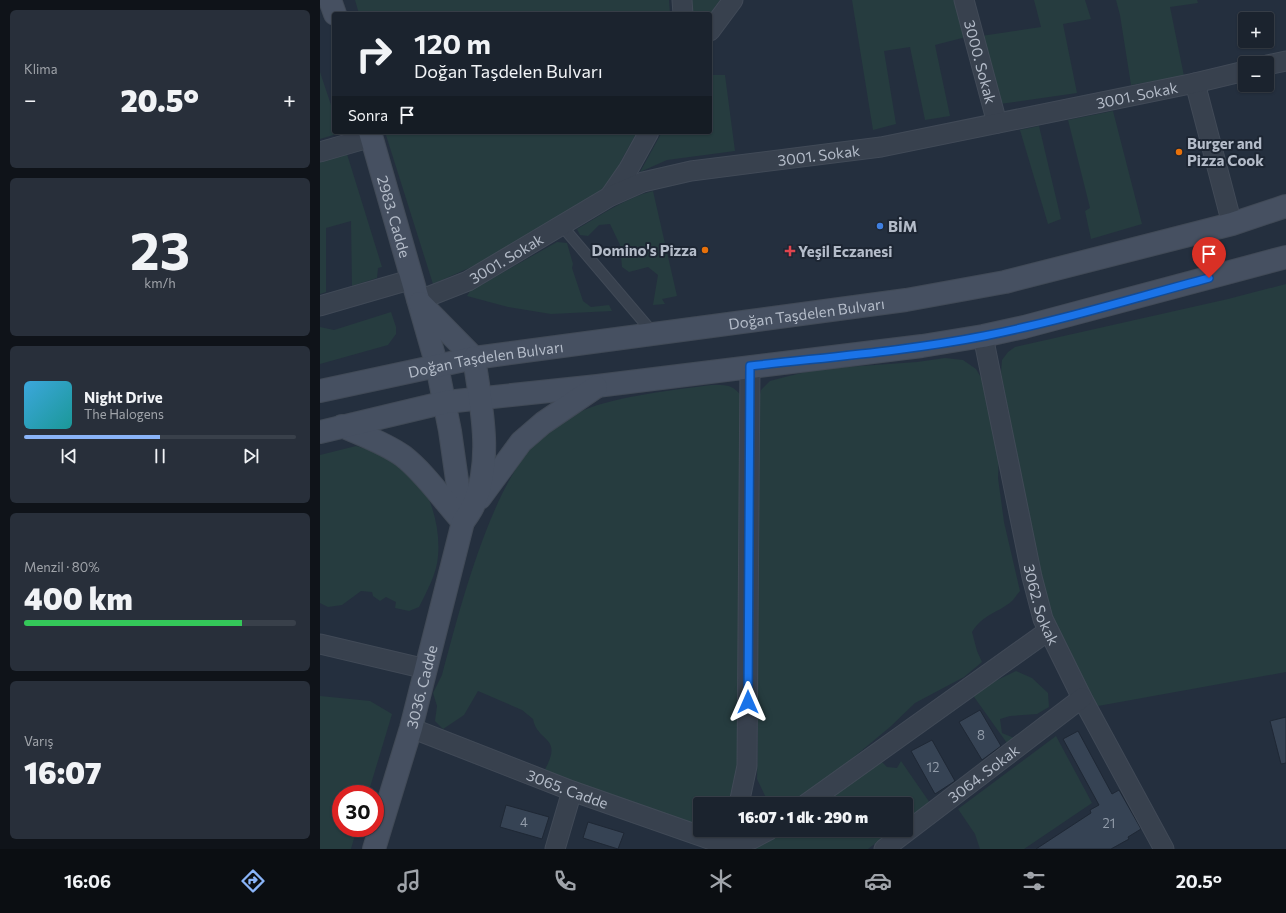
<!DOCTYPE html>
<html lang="tr">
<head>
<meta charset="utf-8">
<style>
	body { margin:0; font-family:Commissioner,sans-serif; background:#282f3a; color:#f1f3f6; height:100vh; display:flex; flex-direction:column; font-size:15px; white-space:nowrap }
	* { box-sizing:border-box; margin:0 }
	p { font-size:13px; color:#a0a4aa }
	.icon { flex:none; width:22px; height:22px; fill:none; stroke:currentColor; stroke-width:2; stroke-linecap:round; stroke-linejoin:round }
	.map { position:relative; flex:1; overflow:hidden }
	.drawer { display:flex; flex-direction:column; gap:10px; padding:10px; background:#0f1319; width:320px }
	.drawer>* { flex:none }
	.hud { position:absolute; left:12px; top:12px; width:380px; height:122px; border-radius:4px; box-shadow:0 1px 3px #0004,0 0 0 1px #39404a; background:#1b232e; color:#f1f3f6; overflow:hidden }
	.fabs { position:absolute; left:918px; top:12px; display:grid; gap:8px }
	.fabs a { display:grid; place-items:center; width:36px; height:36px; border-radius:4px; background:#1b232e; box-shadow:0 1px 3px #0004,0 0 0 1px #39404a; font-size:20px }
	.speed { position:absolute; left:12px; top:785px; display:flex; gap:8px; font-size:20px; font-weight:700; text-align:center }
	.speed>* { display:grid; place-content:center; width:52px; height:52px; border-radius:50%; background:#1b232e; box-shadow:0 1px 3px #0004,0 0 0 1px #39404a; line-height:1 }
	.speed .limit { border:6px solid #d22; background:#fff; color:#111 }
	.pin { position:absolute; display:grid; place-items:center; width:34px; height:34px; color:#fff; margin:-41px -17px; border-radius:50% 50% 50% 0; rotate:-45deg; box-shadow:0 0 4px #0007 }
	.pin .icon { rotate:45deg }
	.me { position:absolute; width:44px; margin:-22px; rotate:0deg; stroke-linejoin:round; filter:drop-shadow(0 0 3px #0008) }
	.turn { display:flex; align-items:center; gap:14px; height:84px; padding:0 16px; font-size:18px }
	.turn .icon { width:52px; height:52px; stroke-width:2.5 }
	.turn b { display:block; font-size:28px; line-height:34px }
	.then { display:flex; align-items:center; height:38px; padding:0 16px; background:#0003; gap:8px; font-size:15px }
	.big { font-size:30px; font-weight:800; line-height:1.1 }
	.drawer .card { flex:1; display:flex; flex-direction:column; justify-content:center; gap:6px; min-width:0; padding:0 14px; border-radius:6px; background:#282f3a }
	.drawer .dial { align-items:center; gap:0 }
	.dial b { font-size:52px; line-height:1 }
	.song { display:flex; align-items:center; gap:12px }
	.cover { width:48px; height:48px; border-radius:6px; background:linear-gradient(135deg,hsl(200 70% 55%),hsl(180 70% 35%)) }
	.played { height:4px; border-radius:2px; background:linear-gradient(90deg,#8ab4f8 50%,#39404a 50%) }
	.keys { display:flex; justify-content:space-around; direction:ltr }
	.heat { display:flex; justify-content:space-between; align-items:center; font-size:22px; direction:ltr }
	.charge { height:6px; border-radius:3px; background:linear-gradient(90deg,#34c759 80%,#39404a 0) }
	.trip { position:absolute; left:373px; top:797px; width:220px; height:40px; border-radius:4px; background:#1b232e; box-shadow:0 1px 3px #0004,0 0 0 1px #39404a; font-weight:800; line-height:40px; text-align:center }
	.tabs { display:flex; height:64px; justify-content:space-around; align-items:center; background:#0b0e12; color:#a0a4aa }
	.tabs .icon { width:28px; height:28px }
	.tabs .active { color:#8ab4f8 }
	.tabs b { font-size:18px; color:#f1f3f6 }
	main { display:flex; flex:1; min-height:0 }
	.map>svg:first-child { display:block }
	.green { fill:#263c3f }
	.building { fill:#364354; stroke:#1f2835 }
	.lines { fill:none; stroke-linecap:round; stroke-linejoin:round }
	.lane-casing { stroke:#414a57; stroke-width:12 }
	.street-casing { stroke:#414a57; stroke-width:21 }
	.secondary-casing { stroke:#414a57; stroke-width:24 }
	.lane { stroke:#38414e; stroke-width:10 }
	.street { stroke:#38414e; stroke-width:19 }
	.secondary { stroke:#465061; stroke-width:22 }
	.route-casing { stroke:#114b97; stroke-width:10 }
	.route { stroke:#1a73e8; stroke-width:7 }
	.food-dot { fill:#e8710a; stroke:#1d2633; stroke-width:1.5 }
	.shop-dot { fill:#3f7fe0; stroke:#1d2633; stroke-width:1.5 }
	.health-dot { fill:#e0444e; stroke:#1d2633; stroke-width:1.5 }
	.labels { text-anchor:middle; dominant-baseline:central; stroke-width:4; stroke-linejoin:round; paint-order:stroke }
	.number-label { font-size:13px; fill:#929caa }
	.street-label { font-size:15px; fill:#b4bcc9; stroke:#1d2633 }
	.poi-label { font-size:15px; font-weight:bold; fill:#b4bcc9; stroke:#1d2633; text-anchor:start }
</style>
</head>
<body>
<main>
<section class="drawer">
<div class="card"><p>Klima</p>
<div class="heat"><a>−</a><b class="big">20.5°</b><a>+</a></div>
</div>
<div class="card dial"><b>23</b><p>km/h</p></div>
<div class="card">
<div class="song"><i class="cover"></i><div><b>Night Drive</b><p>The Halogens</p></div></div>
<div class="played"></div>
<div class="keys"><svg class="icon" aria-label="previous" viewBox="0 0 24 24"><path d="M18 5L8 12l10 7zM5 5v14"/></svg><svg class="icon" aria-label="pause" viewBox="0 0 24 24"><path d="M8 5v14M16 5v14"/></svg><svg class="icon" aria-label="next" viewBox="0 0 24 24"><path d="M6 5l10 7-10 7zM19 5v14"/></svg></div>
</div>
<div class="card"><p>Menzil · 80%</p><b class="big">400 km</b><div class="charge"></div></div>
<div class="card"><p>Varış</p><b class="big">16:07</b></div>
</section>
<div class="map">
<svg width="966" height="849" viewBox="0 0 966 849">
	<rect width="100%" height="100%" fill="#242f3e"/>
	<path class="green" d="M35,0h314l1,14h-311z
		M370,0h30l-10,14h-17z
		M532,0h104l10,37 -31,8 15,71 -25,4 -15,-73 -26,4 12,73 -23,6z
		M714,0h51l6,19 -28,5 14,69 -77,11 -19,-68 60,-9z
		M796,0h81l1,3 -28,4 14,69 -53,9 -11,-70z
		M0,72l14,42v18h3v2l-17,5z
		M390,75h15l10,76 -68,9 -27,12 22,-40h48z
		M793,111l29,113 -51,15 -6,-28 5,-3 -22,-88z
		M719,126l22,93 -13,5 -28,-94z
		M65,132h252l-15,27 -7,16 -12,13 -17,14 -101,59 -52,23z
		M27,154l35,113 -4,1 -1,10 -25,8 -1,-65 -25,7v64l-6,2v-132z
		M333,191l24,105 -15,3 3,5 -12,1 5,-30 -10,-8 -19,5 -7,-5 -2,-22 -10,-21 -11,1 -11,11 -8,-1 -3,-6c24,-14 48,-31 76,-38z
		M237,242l10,1 6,21 -1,4 11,33 8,6 18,-2 3,6 -61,3 -43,-7 -41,-11 3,-5z
		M966,284v388l-188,34 -10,-14 -33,-65 -12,-40 -42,-214 1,-13 6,-8 7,-5 213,-48z
		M71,312l5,15v7l-8,11 -68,19v-37l14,3z
		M625,358l18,2 13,9 7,12 16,74 -1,23 6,44 16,69c-3,3 -5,7 -8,10 -14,12 -29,13 -40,31l5,19 5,11 -18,15 -49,26 -25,24 -53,44 -43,29 -6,4h-19l-12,-25 1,-42 -2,-243 2,-92 3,-12 9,-9 15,-4 33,-8 99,-7z
		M391,385c15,0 22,-1 31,12l-2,379 -10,28h-30v22l-157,-53c22,-38 -5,-29 -10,-54l-11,-9 -44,-19 -14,24 -21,14 -8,-8 2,-15 -4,-13 9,-18c18,-66 50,-197 103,-242 10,-9 26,-17 39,-23 34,-14 89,-20 127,-25z
		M36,446c14,4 30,8 43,16 29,17 42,62 39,94 -1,17 -11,35 -19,51l-10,4 -14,-3 1,-6 -10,-5 -6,4 -7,-5 -1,-4 -11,-1 -19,14 -14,2 -8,-4v-148z
		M696,671l16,7 16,15 1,14 -12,7 -27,2 -10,3 2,14 12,5 -5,8 -37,-52 13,-8z
		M0,696l50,5 22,13 -24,80h-27v34h16l-6,21h-31z
		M736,736l36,67 -68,46h-44l-5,-15 -17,-25z
		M561,761l6,6 10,1 4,-7 29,42 -24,18v-17h-87z
		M462,830h111l-25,19h-113z"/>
	<path class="building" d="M660,710l21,36 -19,14 -23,-38z
		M966,717v46l-5,1 -11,-43z
		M758,731l34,63 7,-4 22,39 -13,8 1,2 -18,10h-75l55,-36 -1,-3 9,-5 -36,-66z
		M612,740l23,41 -20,13 -24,-43z
		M186,805l43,12 -7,22 -42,-12z
		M268,822l36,11 -6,16 -35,-11z"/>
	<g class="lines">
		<g class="lane-casing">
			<path id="lane" d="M242,226l92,108"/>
		</g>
		<g class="street-casing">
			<g id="street">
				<path d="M362,0l1,14"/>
				<path id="s1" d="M644,0l33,123"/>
				<path d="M390,31l23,-31"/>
				<path d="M947,65l19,-4"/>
				<path d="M875,83l37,141"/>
				<path d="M0,152l52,-15"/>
				<path d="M290,196l18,-26 21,-38"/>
				<path id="s2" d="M97,301l51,-20 141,-84 34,-15 48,-11 190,-24 314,-64 50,-12"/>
				<path d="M0,306l93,-27"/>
				<path id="s3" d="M663,336l49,241 11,42 39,79 82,151"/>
				<path d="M0,644l106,25"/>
				<path id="s4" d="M91,728l161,63 154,54 26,-6 17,-9"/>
				<path d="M419,804l8,-38 3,-400"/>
				<path d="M486,804l242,-173"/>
				<path d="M235,849l17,-58"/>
				<path id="s5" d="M564,849l198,-151"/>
			</g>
		</g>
		<g class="secondary-casing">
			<g id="secondary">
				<path d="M10,0l5,14"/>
				<path id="s6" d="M50,132l67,234 13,65 13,91"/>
				<path d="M100,303l54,55"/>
				<path id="s7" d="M0,391l154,-33 432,-58 99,-18 227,-58 54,-18"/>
				<path d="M22,426c20,9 43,17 61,30 23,18 40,44 60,66"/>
				<path d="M0,432l126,-30 151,-16 325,-40 61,-10 41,-9 262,-70"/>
				<path d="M160,498l41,-56 22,-19 53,-36"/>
				<path id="s8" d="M54,849l37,-121 52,-206c4,-6 9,-12 11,-18 19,-45 7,-99 0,-146"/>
			</g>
		</g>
		<use href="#lane" class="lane"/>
		<use href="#street" class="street"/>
		<use href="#secondary" class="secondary"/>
	</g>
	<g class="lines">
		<g class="route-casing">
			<path id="route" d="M428,702l2,-336c78,-9 157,-15 234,-30 76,-15 150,-38 225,-58"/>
		</g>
		<use href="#route" class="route"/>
	</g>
	<g class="food-dot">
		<circle cx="859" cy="152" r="4"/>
		<circle cx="385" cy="250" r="4"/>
	</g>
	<circle class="shop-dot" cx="560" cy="226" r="4"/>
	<path class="health-dot" d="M468 245h4v4h4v4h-4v4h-4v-4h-4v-4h4z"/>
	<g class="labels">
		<g class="number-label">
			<text x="661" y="735">8</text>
			<text x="613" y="767">12</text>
			<text x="204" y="822">4</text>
			<text x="789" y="823">21</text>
		</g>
		<g class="street-label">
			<text stroke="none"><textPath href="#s1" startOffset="64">3000. Sokak</textPath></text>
			<text stroke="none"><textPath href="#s2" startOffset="758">3001. Sokak</textPath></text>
			<text stroke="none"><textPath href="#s2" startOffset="434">3001. Sokak</textPath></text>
			<text stroke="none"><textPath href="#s6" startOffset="88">2983. Cadde</textPath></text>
			<text stroke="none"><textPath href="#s2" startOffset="99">3001. Sokak</textPath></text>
			<text stroke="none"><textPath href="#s7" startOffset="493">Doğan Taşdelen Bulvarı</textPath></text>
			<text stroke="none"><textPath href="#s7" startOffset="169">Doğan Taşdelen Bulvarı</textPath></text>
			<text stroke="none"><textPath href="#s3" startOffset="275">3062. Sokak</textPath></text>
			<text stroke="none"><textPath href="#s8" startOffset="169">3036. Cadde</textPath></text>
			<text stroke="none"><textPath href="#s5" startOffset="125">3064. Sokak</textPath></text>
			<text stroke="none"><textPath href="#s4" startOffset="168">3065. Cadde</textPath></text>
		</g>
		<g class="poi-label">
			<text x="867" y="143">Burger and<tspan x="867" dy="17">Pizza Cook</tspan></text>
			<text x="568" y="226">BİM</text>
			<text x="377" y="250" text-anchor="end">Domino's Pizza</text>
			<text x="478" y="251">Yeşil Eczanesi</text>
		</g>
	</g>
</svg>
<div class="fabs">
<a>+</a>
<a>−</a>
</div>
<div class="speed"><div class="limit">30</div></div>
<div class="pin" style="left:889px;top:278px;background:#d93025"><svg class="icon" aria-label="arrive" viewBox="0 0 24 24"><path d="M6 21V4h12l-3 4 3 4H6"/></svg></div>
<svg class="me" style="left:428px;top:702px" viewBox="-20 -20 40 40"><path d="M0-17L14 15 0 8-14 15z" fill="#1a73e8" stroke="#fff" stroke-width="4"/></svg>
<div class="trip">16:07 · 1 dk · 290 m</div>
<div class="hud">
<div class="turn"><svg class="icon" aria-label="right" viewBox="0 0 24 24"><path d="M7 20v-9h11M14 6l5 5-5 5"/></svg><div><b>120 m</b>Doğan Taşdelen Bulvarı</div></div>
<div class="then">Sonra<svg class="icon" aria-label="arrive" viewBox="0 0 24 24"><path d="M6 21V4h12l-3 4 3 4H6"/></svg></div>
</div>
</div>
</main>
<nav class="tabs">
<b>16:06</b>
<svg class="icon active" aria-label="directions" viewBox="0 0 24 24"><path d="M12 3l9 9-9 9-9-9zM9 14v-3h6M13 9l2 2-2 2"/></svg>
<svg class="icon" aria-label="music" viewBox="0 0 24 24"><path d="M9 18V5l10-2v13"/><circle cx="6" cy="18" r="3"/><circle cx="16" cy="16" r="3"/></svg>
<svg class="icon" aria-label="phone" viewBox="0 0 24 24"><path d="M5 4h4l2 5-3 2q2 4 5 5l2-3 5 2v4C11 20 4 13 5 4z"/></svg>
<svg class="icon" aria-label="climate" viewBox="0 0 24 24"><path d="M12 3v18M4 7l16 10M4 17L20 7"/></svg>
<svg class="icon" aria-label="car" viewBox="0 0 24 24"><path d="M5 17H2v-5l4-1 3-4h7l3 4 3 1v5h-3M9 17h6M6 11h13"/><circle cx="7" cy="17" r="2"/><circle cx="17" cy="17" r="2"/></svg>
<svg class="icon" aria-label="filters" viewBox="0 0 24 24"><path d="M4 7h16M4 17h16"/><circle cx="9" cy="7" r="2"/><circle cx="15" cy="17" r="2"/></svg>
<b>20.5°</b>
</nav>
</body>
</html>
